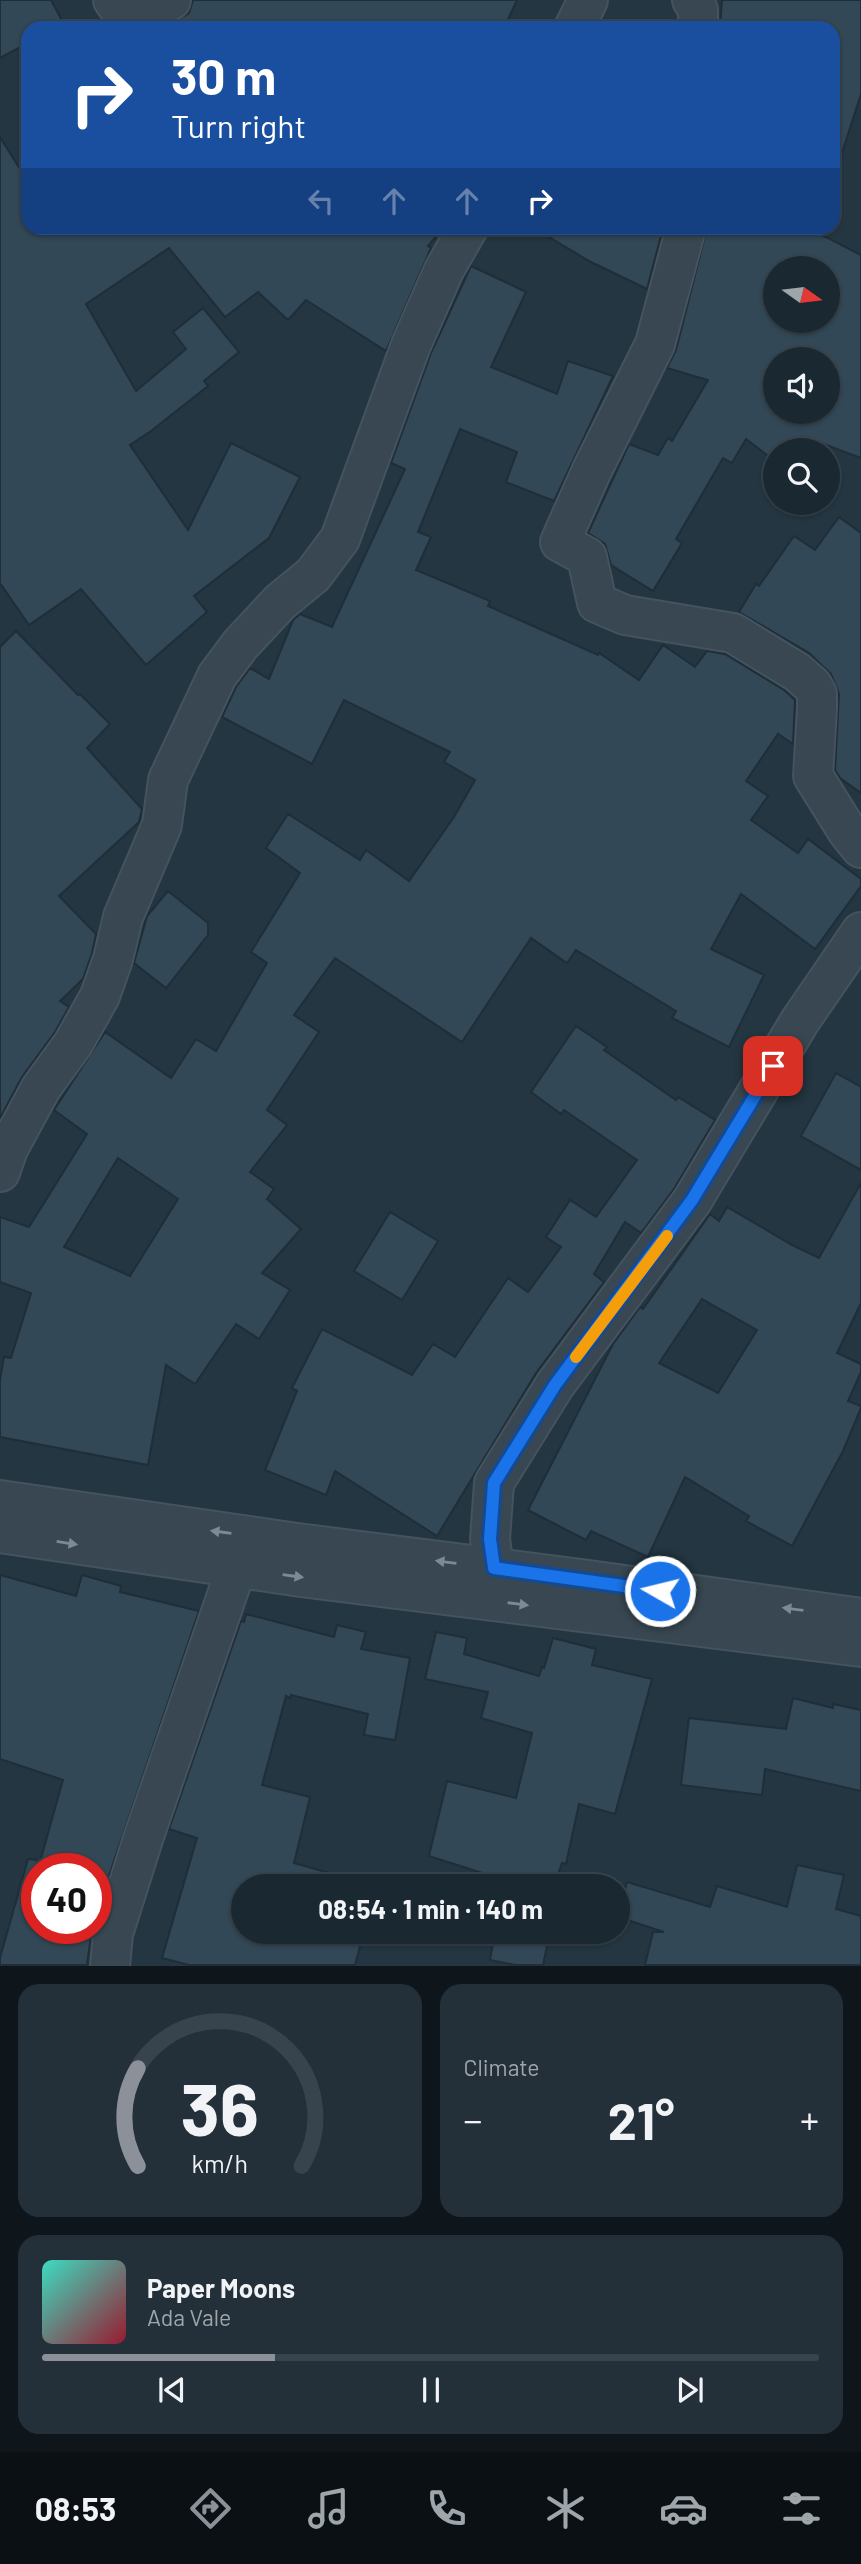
<!DOCTYPE html>
<html lang="en">
<head>
<meta charset="utf-8">
<style>
	body { margin:0; font-family:Barlow,sans-serif; background:#233039; color:#f1f3f6; height:100vh; display:flex; flex-direction:column; font-size:26px; white-space:nowrap }
	* { box-sizing:border-box; margin:0 }
	p { font-size:23px; color:#9fa6ab }
	.icon { flex:none; width:38px; height:38px; fill:none; stroke:currentColor; stroke-width:2; stroke-linecap:round; stroke-linejoin:round }
	.map { position:relative; height:1966px; overflow:hidden }
	.panel { display:flex; flex-direction:column; gap:18px; padding:18px; background:#0e161b; flex:1 }
	.panel>* { flex:none }
	.top-card { position:absolute; left:21px; top:21px; width:819px; height:214px; border-radius:21px; box-shadow:0 2px 5px #0004,0 0 0 2px #38444d; background:#1a4fa0; color:#fff; overflow:hidden }
	.needle { width:46px; rotate:104deg }
	.fabs { position:absolute; left:763px; top:256px; display:grid; gap:14px }
	.fabs a { display:grid; place-items:center; width:77px; height:77px; border-radius:50%; background:#1a2831; box-shadow:0 2px 5px #0004,0 0 0 2px #38444d; font-size:35px }
	.speed { position:absolute; left:21px; top:1853px; display:flex; gap:14px; font-size:35px; font-weight:700; text-align:center }
	.speed>* { display:grid; place-content:center; width:91px; height:91px; border-radius:50%; background:#1a2831; box-shadow:0 2px 5px #0004,0 0 0 2px #38444d; line-height:1 }
	.speed .limit { border:10px solid #d22; background:#fff; color:#111 }
	.pin { position:absolute; display:grid; place-items:center; width:60px; height:60px; color:#fff; margin:-30px; border-radius:14px; box-shadow:0 4px 10px #0006 }
	.me { position:absolute; width:77px; margin:-38px; rotate:278deg; stroke-linejoin:round; filter:drop-shadow(0 0 5px #0008) }
	.turn { display:flex; align-items:center; gap:24px; height:147px; padding:0 35px; font-size:32px }
	.turn .icon { width:91px; height:91px; stroke-width:2.5 }
	.turn b { display:block; font-size:49px; line-height:60px }
	.lanes { display:flex; align-items:center; height:66px; padding:0 35px; background:#0003; justify-content:center; gap:35px; direction:ltr }
	.lanes .off { opacity:.35 }
	.big { font-size:52px; font-weight:700; line-height:1.1 }
	.panel .widget { flex:1; display:flex; flex-direction:column; justify-content:center; gap:10px; min-width:0; padding:0 24px; border-radius:21px; background:#233039 }
	.panel .dial { align-items:center; gap:0 }
	.dial svg { height:182px; overflow:visible; fill:none; stroke:#38444d; stroke-width:7; stroke-linecap:round; text-anchor:middle }
	.dial text { fill:#f1f3f6; stroke:none }
	.song { display:flex; align-items:center; gap:21px }
	.cover { width:84px; height:84px; border-radius:10px; background:linear-gradient(135deg,hsl(170 70% 55%),hsl(350 70% 35%)) }
	.played { height:7px; border-radius:4px; background:linear-gradient(90deg,#8c9099 30%,#38444d 30%) }
	.keys { display:flex; justify-content:space-around; direction:ltr }
	.heat { display:flex; justify-content:space-between; align-items:center; font-size:38px; direction:ltr }
	.panel .tiles { flex:1; display:grid; gap:18px; grid-template-columns:1fr 1fr }
	.widget:last-child { grid-column:span 2 }
	.trip { position:absolute; left:231px; top:1874px; width:399px; height:70px; border-radius:35px; background:#1a2831; box-shadow:0 2px 5px #0004,0 0 0 2px #38444d; font-weight:700; line-height:70px; text-align:center }
	.tabs { display:flex; height:112px; justify-content:space-around; align-items:center; background:#0a1014; color:#9fa6ab }
	.tabs .icon { width:49px; height:49px }
	.tabs .selected { color:#8c9099 }
	.tabs b { font-size:32px; color:#f1f3f6 }
	.map>svg:first-child { display:block }
	.building { fill:#324856; stroke:#1f2e38; stroke-width:2; fill-rule:evenodd }
	.lines { fill:none; stroke-linecap:round; stroke-linejoin:round }
	.minor-casing { stroke:#44535d; stroke-width:42 }
	.minor { stroke:#384751; stroke-width:38 }
	.oneway { fill:#7c8a94 }
	.route-casing { stroke:#114b97; stroke-width:18 }
	.route { stroke:#1a73e8; stroke-width:12 }
	.slow { stroke:#f59e0b; stroke-width:12 }
</style>
</head>
<body>
<div class="map">
<svg width="861" height="1966" viewBox="0 0 861 1966">
	<rect width="100%" height="100%" fill="#233641"/>
	<path class="building" d="M0,0h51l15,28h-38v15l-28,15z
		M193,0h324l-13,28h-341l26,-15z
		M722,0h139v94l-22,68 -6,-1v-133h-113z
		M0,137l28,45v46h415l-15,18 3,2 -45,103 -80,-51 -18,20 -30,-28 -33,25 -56,-69 -83,56 50,87 50,-42 -13,-17 30,-24 36,44 -35,29 4,5 -57,45 -21,14 58,85 43,-87 69,34 -31,61 -75,58 13,16 -61,53 -65,-76 -52,36 -29,-42z
		M534,228h129l-16,61 -58,-28z
		M707,228h91l30,10 33,17v203l-40,-15 -5,7h-41v11l-29,-22 -14,24 -9,-5 -47,81 6,4 -29,48 -42,-26 -6,-21 -17,-11 41,-89 29,11 10,-17 4,3 36,-61 -41,-12 9,-18zM775,268h53v52h-53zM775,359h53v52h-53z
		M471,266l55,26 -35,75 66,27 11,-33 45,15 -59,125 -48,-19 11,-30 -57,-23 -42,103 13,5 -15,33 74,31 -2,5 110,49 1,-2 40,27 24,-35 32,22 12,-16 18,3 59,36 11,10 -2,44 -15,-10 -32,47 22,15 -17,24 47,33 10,-14 53,40v7l-46,63 -74,-55 -30,55 53,26 -35,72 -57,-29 4,-7 -100,-61 -9,13 -36,-25 -69,104 -127,-84 -41,57 25,17 -52,78 20,15 -37,47 24,17 -7,10 34,30 -39,44 28,17 -31,49 -23,-15 -41,60 -29,-19 -18,100 -148,-28v-57l4,-23 7,1 20,-65 -31,-11v-65l29,10 58,-93 -33,-24 51,-78 66,46 25,-39 20,12 51,-88 -16,-11 49,-79 -34,-25 22,-34 72,46 6,-10 43,31 45,-64 21,-37 -31,-18 6,-10 -106,-52 -32,64 -90,-47 14,-30 14,-19 19,11 24,-59 7,-6 32,13 73,-158 -14,-6 40,-110zM118,1158l60,41 -48,77 -66,-29z
		M839,517l22,16v260l-21,-15 -5,-8 4,-76 -8,-20 -22,-21 -70,-41 17,-28 3,2 35,-50 21,14z
		M16,631l62,64 2,-1 30,30 -23,24 55,61 -3,13 -80,74 37,38 -4,19 -9,26 -23,22 9,6 -14,25 -33,45 -22,41v-471z
		M168,891l40,32v12l-42,53 -32,-25 13,-47z
		M576,1026l31,21 -3,3 72,50 2,-3 37,23 -41,69 -33,44 -16,-11 -31,52 10,8 -68,91 -99,163 -102,-65 -9,24 -61,-25 32,-79 -5,-3 30,-59 90,46 21,-31 22,13 53,-79 20,14 33,-45 -15,-10 24,-37 26,17 41,-57 -73,-50 -3,4 -30,-22z
		M836,1073l25,14v83l-60,-34z
		M861,1183v120l-24,50 24,11v8l-13,29 13,5v2l-18,43 -51,95 -46,-25 3,-5 -64,-39 -37,80 -57,-26 -5,9 -58,-30 85,-166 27,-37 3,2 67,-95 9,7 8,-14 65,38 27,13zM702,1299l55,31 -39,63 -59,-30z
		M390,1212l48,29 -36,59 -48,-29z
		M0,1575l76,21 6,-21 39,11 -1,6 79,19 -103,303v-45h-58l25,-89 -63,-21z
		M246,1614l88,23 3,-12 29,7 -5,17 49,9 -15,82 -31,-5 4,-21 -77,-19v3l-5,-2 -24,89 48,12 -16,66 81,23h-132v46h121l-9,33h-166l-27,-7 35,-120 -28,-9 72,-208 3,1z
		M436,1632l31,6 -3,16 75,22 3,-9 2,1 9,-30 43,11 -4,16 60,14 -37,135 -36,-10 -13,60 -4,-1 -8,23h-31l-94,-30 18,-75 69,17 16,-65 -51,-15 7,-26 -63,-13z
		M793,1698l40,10v-4l28,6v81l-96,-22 -3,26 -81,-10 8,-67 97,11z
		M28,1859l9,1v68h55l-5,37h-87v-7z
		M797,1865l47,10 -8,34 25,7v49h-216l8,-33h11l-46,-15 9,-35 83,25 7,-21 70,21z
		M495,1932h55l-7,33h-28l-25,-5z"/>
	<g class="lines">
		<g class="minor-casing">
			<path id="minor" d="M113,0l5,7 24,7 29,-14
				M692,0l6,10v18
				M574,28l14,-28
				M686,228l-31,116 -63,126 -32,72 27,15 10,46 28,12 108,18 64,39 15,13 5,9v14l-4,68 35,56 13,16
				M0,1172l8,-23 33,-61 32,-44 27,-48 13,-37 10,-42 39,-92 6,-45 49,-104 23,-31 40,-43 33,-27 27,-36 71,-194 33,-75 24,-42
				M0,1500l297,43 292,37 272,38
				M0,1533l301,44 560,70
				M494,1568l-4,-29 4,-56 61,-98 137,-184 108,-180 61,-89
				M110,1966l3,-32 30,-95 93,-270"/>
		</g>
		<use href="#minor" class="minor"/>
	</g>
	<defs><path id="oneway-solid" d="M-6-.8H1V-3.2L6.5 0L1 3.2V.8H-6Z" transform="scale(1.75)"/></defs>
	<g class="oneway">
		<use href="#oneway-solid" transform="translate(221 1532) rotate(-172)"/>
		<use href="#oneway-solid" transform="translate(67 1543) rotate(9)"/>
		<use href="#oneway-solid" transform="translate(446 1562) rotate(-173)"/>
		<use href="#oneway-solid" transform="translate(293 1576) rotate(8)"/>
		<use href="#oneway-solid" transform="translate(518 1604) rotate(7)"/>
		<use href="#oneway-solid" transform="translate(793 1609) rotate(-173)"/>
	</g>
	<g class="lines">
		<g class="route-casing">
			<path id="route" d="M660,1591l-166,-23 -4,-29 4,-56 61,-98 137,-185 81,-134"/>
		</g>
		<use href="#route" class="route"/>
		<path class="slow" d="M576,1357l91,-121"/>
	</g>
</svg>
<div class="fabs">
<a><svg class="needle" viewBox="-14 -14 28 28"><path d="M0-13l5 13h-10z" fill="#e53935"/><path d="M0 13l5-13h-10z" fill="#9fa6ab"/></svg></a>
<a><svg class="icon" aria-label="sound" viewBox="0 0 24 24"><path d="M4 9h4l5-4v14l-5-4H4zM17 9q2 3 0 6"/></svg></a>
<a><svg class="icon" aria-label="search" viewBox="0 0 24 24"><circle cx="10" cy="10" r="6"/><path d="M15 15l6 6"/></svg></a>
</div>
<div class="speed"><div class="limit">40</div></div>
<div class="pin" style="left:773px;top:1066px;background:#d93025"><svg class="icon" aria-label="arrive" viewBox="0 0 24 24"><path d="M6 21V4h12l-3 4 3 4H6"/></svg></div>
<svg class="me" style="left:660px;top:1591px" viewBox="-20 -20 40 40"><circle r="17" fill="#1a73e8" stroke="#fff" stroke-width="3"/><path d="M0-11L8 9 0 5-8 9z" fill="#fff"/></svg>
<div class="trip">08:54 · 1 min · 140 m</div>
<div class="top-card">
<div class="turn"><svg class="icon" aria-label="right" viewBox="0 0 24 24"><path d="M7 20v-9h11M14 6l5 5-5 5"/></svg><div><b>30 m</b>Turn right</div></div>
<div class="lanes"><svg class="icon off" aria-label="left" viewBox="0 0 24 24"><path d="M17 20v-9H6M10 6l-5 5 5 5"/></svg><svg class="icon off" aria-label="ahead" viewBox="0 0 24 24"><path d="M12 20V5M6 11l6-6 6 6"/></svg><svg class="icon off" aria-label="ahead" viewBox="0 0 24 24"><path d="M12 20V5M6 11l6-6 6 6"/></svg><svg class="icon" aria-label="right" viewBox="0 0 24 24"><path d="M7 20v-9h11M14 6l5 5-5 5"/></svg></div>
</div>
</div>
<section class="panel">
<div class="tiles">
<div class="widget dial"><svg viewBox="0 0 100 80">
<path d="M14 69A42 42 0 1 1 86 69"/>
<path d="M14 69A42 42 0 0 1 14 26" stroke="#8c9099"/>
<text x="50" y="56" font-size="32" font-weight="700">36</text>
<text x="50" y="72" font-size="11">km/h</text>
</svg></div>
<div class="widget"><p>Climate</p>
<div class="heat"><a>−</a><b class="big">21°</b><a>+</a></div>
</div>
<div class="widget">
<div class="song"><i class="cover"></i><div><b>Paper Moons</b><p>Ada Vale</p></div></div>
<div class="played"></div>
<div class="keys"><svg class="icon" aria-label="previous" viewBox="0 0 24 24"><path d="M18 5L8 12l10 7zM5 5v14"/></svg><svg class="icon" aria-label="pause" viewBox="0 0 24 24"><path d="M8 5v14M16 5v14"/></svg><svg class="icon" aria-label="next" viewBox="0 0 24 24"><path d="M6 5l10 7-10 7zM19 5v14"/></svg></div>
</div>
</div>
</section>
<nav class="tabs">
<b>08:53</b>
<svg class="icon selected" aria-label="directions" viewBox="0 0 24 24"><path d="M12 3l9 9-9 9-9-9zM9 14v-3h6M13 9l2 2-2 2"/></svg>
<svg class="icon" aria-label="music" viewBox="0 0 24 24"><path d="M9 18V5l10-2v13"/><circle cx="6" cy="18" r="3"/><circle cx="16" cy="16" r="3"/></svg>
<svg class="icon" aria-label="phone" viewBox="0 0 24 24"><path d="M5 4h4l2 5-3 2q2 4 5 5l2-3 5 2v4C11 20 4 13 5 4z"/></svg>
<svg class="icon" aria-label="climate" viewBox="0 0 24 24"><path d="M12 3v18M4 7l16 10M4 17L20 7"/></svg>
<svg class="icon" aria-label="car" viewBox="0 0 24 24"><path d="M5 17H2v-5l4-1 3-4h7l3 4 3 1v5h-3M9 17h6M6 11h13"/><circle cx="7" cy="17" r="2"/><circle cx="17" cy="17" r="2"/></svg>
<svg class="icon" aria-label="filters" viewBox="0 0 24 24"><path d="M4 7h16M4 17h16"/><circle cx="9" cy="7" r="2"/><circle cx="15" cy="17" r="2"/></svg>
</nav>
</body>
</html>
